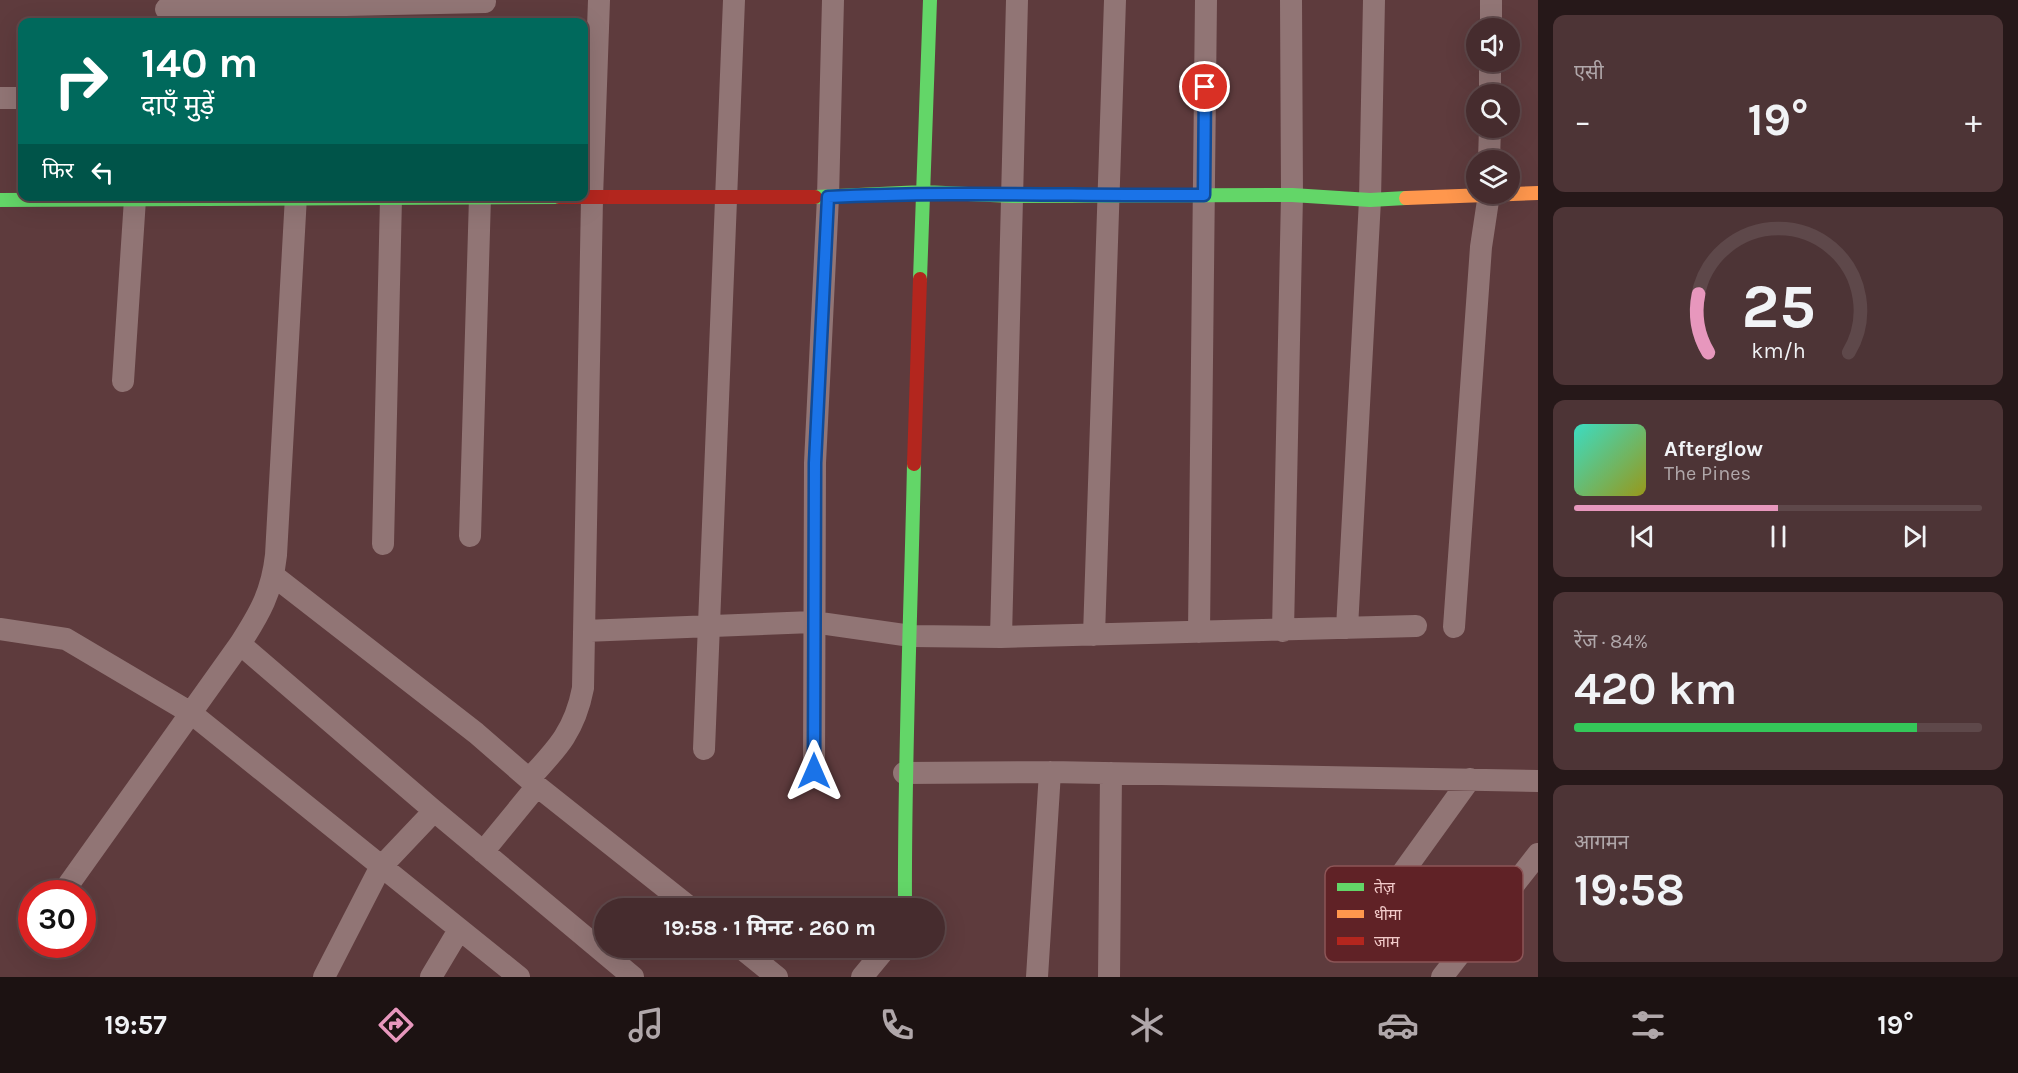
<!DOCTYPE html>
<html lang="hi">
<head>
<meta charset="utf-8">
<style>
	body { margin:0; font-family:Karla,"Noto Sans Devanagari",sans-serif; background:#4d3436; color:#f1f3f6; height:100vh; display:flex; flex-direction:column; font-size:22px; white-space:nowrap }
	* { box-sizing:border-box; margin:0 }
	p { font-size:20px; color:#b0a7aa }
	.icon { flex:none; width:33px; height:33px; fill:none; stroke:currentColor; stroke-width:2; stroke-linecap:round; stroke-linejoin:round }
	.map { position:relative; flex:1; overflow:hidden }
	.sheet { display:flex; flex-direction:column; gap:15px; padding:15px; background:#261819; width:480px }
	.sheet>* { flex:none }
	.hud { position:absolute; left:18px; top:18px; width:570px; height:183px; border-radius:12px; box-shadow:0 6px 24px #0002,0 0 0 2px #5e484a; background:#00695c; color:#fff; overflow:hidden }
	.fabs { position:absolute; left:1466px; top:18px; display:grid; gap:12px }
	.fabs a { display:grid; place-items:center; width:54px; height:54px; border-radius:50%; background:#462c2e; box-shadow:0 6px 24px #0002,0 0 0 2px #5e484a; font-size:30px }
	.speed { position:absolute; left:18px; top:880px; display:flex; gap:12px; font-size:30px; font-weight:700; text-align:center }
	.speed>* { display:grid; place-content:center; width:78px; height:78px; border-radius:50%; background:#462c2e; box-shadow:0 6px 24px #0002,0 0 0 2px #5e484a; line-height:1 }
	.speed .limit { border:9px solid #d22; background:#fff; color:#111 }
	.pin { position:absolute; display:grid; place-items:center; width:51px; height:51px; color:#fff; margin:-26px; border:3px solid #fff; border-radius:50%; box-shadow:0 2px 6px #0007 }
	.me { position:absolute; width:66px; margin:-33px; rotate:0deg; stroke-linejoin:round; filter:drop-shadow(0 0 4px #0008) }
	.turn { display:flex; align-items:center; gap:21px; height:126px; padding:0 24px; font-size:27px }
	.turn .icon { width:78px; height:78px; stroke-width:2.5 }
	.turn b { display:block; font-size:42px; line-height:51px }
	.then { display:flex; align-items:center; height:57px; padding:0 24px; background:#0003; gap:12px; font-size:22px }
	.big { font-size:45px; font-weight:700; line-height:1.1 }
	.sheet .tile { flex:1; display:flex; flex-direction:column; justify-content:center; gap:9px; min-width:0; padding:0 21px; border-radius:12px; background:#4d3436 }
	.sheet .dial { align-items:center; gap:0 }
	.dial svg { height:156px; overflow:visible; fill:none; stroke:#5e484a; stroke-width:7; stroke-linecap:round; text-anchor:middle }
	.dial text { fill:#f1f3f6; stroke:none }
	.song { display:flex; align-items:center; gap:18px }
	.cover { width:72px; height:72px; border-radius:9px; background:linear-gradient(135deg,hsl(170 70% 55%),hsl(60 70% 35%)) }
	.played { height:6px; border-radius:3px; background:linear-gradient(90deg,#e797bd 50%,#5e484a 50%) }
	.keys { display:flex; justify-content:space-around; direction:ltr }
	.heat { display:flex; justify-content:space-between; align-items:center; font-size:33px; direction:ltr }
	.charge { height:9px; border-radius:4px; background:linear-gradient(90deg,#34c759 84%,#5e484a 0) }
	.trip { position:absolute; left:594px; top:898px; width:351px; height:60px; border-radius:30px; background:#462c2e; box-shadow:0 6px 24px #0002,0 0 0 2px #5e484a; font-weight:700; line-height:60px; text-align:center }
	.tab-bar { display:flex; height:96px; justify-content:space-around; align-items:center; background:#1c1212; color:#b0a7aa }
	.tab-bar .icon { width:42px; height:42px }
	.tab-bar .on { color:#e797bd }
	.tab-bar b { font-size:27px; color:#f1f3f6 }
	main { display:flex; flex:1; min-height:0 }
	.map>svg:first-child { display:block }
	.lines { fill:none; stroke-linecap:round; stroke-linejoin:round }
	.street { stroke:#917575; stroke-width:22 }
	.fast { stroke:#63d668; stroke-width:14 }
	.slow { stroke:#ff974d; stroke-width:14 }
	.jam { stroke:#b3261e; stroke-width:14 }
	.route-casing { stroke:#114b97; stroke-width:15 }
	.route { stroke:#1a73e8; stroke-width:10 }
	.key { fill:#602226; stroke:#8c5557; stroke-width:1.5 }
	.key-label { font-size:16px; fill:#f2cbca }
</style>
</head>
<body>
<main>
<div class="map">
<svg width="1538" height="977" viewBox="0 0 1538 977">
	<rect width="100%" height="100%" fill="#5e3b3d"/>
	<g class="lines">
		<path class="street" d="M166,9l319,-7
			M1491,28v-28
			M1490,94v-32
			M0,98h22
			M1489,160l1,-32
			M123,381l12,-182
			M470,536l10,-339
			M383,544l8,-346
			M274,576l202,157 61,53 155,123
			M1454,627l27,-380 8,-53
			M1347,628l23,-428 4,-200
			M0,629l66,10 125,74 328,264
			M584,631l229,-9 98,14 90,1 415,-11
			M1283,631l9,-436 -1,-195
			M1199,632l7,-632
			M1094,635l21,-635
			M1001,637l16,-637
			M240,644l192,165 201,168
			M704,749l30,-749
			M814,771l1,-308 13,-266 5,-197
			M904,773l146,-1 488,9
			M529,779c29,-31 46,-49 54,-91l9,-490 7,-198
			M483,852l54,-66
			M1398,879l72,-100
			M66,888l174,-244c20,-31 32,-52 36,-89l20,-359
			M741,948l36,29
			M324,977l56,-109 54,-57
			M431,977l28,-47
			M862,977l24,-29
			M1037,977l13,-205
			M1109,977l2,-204
			M1442,977l96,-123"/>
		<path class="fast" d="M815,197l108,-5 90,4 279,-1 78,5 36,-2
			M0,200l559,-3
			M920,279l10,-279
			M905,909c-1,-148 6,-297 9,-445"/>
		<path class="slow" d="M1406,198l132,-5"/>
		<path class="jam" d="M559,197h256
			M914,464l6,-185"/>
	</g>
	<g class="lines">
		<g class="route-casing">
			<path id="route" d="M814,771l1,-308 13,-266c125,-6 251,-1 376,-2l1,-108"/>
		</g>
		<use href="#route" class="route"/>
	</g>
	<rect x="1325" y="866" width="198" height="96" rx="9" class="key"/>
	<rect x="1337" y="883" width="27" height="8" fill="#63d668"/>
	<rect x="1337" y="910" width="27" height="8" fill="#ff974d"/>
	<rect x="1337" y="937" width="27" height="8" fill="#b3261e"/>
	<g class="key-label">
		<text x="1374" y="893">तेज़</text>
		<text x="1374" y="920">धीमा</text>
		<text x="1374" y="947">जाम</text>
	</g>
</svg>
<div class="fabs">
<a><svg class="icon" aria-label="sound" viewBox="0 0 24 24"><path d="M4 9h4l5-4v14l-5-4H4zM17 9q2 3 0 6"/></svg></a>
<a><svg class="icon" aria-label="search" viewBox="0 0 24 24"><circle cx="10" cy="10" r="6"/><path d="M15 15l6 6"/></svg></a>
<a><svg class="icon" aria-label="layers" viewBox="0 0 24 24"><path d="M12 4l9 5-9 5-9-5zM3 14l9 5 9-5"/></svg></a>
</div>
<div class="speed"><div class="limit">30</div></div>
<div class="pin" style="left:1205px;top:87px;background:#d93025"><svg class="icon" aria-label="arrive" viewBox="0 0 24 24"><path d="M6 21V4h12l-3 4 3 4H6"/></svg></div>
<svg class="me" style="left:814px;top:771px" viewBox="-20 -20 40 40"><path d="M0-17L14 15 0 8-14 15z" fill="#1a73e8" stroke="#fff" stroke-width="4"/></svg>
<div class="trip">19:58 · 1 मिनट · 260 m</div>
<div class="hud">
<div class="turn"><svg class="icon" aria-label="right" viewBox="0 0 24 24"><path d="M7 20v-9h11M14 6l5 5-5 5"/></svg><div><b>140 m</b>दाएँ मुड़ें</div></div>
<div class="then">फिर<svg class="icon" aria-label="left" viewBox="0 0 24 24"><path d="M17 20v-9H6M10 6l-5 5 5 5"/></svg></div>
</div>
</div>
<section class="sheet">
<div class="tile"><p>एसी</p>
<div class="heat"><a>−</a><b class="big">19°</b><a>+</a></div>
</div>
<div class="tile dial"><svg viewBox="0 0 100 80">
<path d="M14 69A42 42 0 1 1 86 69"/>
<path d="M14 69A42 42 0 0 1 9 39" stroke="#e797bd"/>
<text x="50" y="56" font-size="32" font-weight="700">25</text>
<text x="50" y="72" font-size="11">km/h</text>
</svg></div>
<div class="tile">
<div class="song"><i class="cover"></i><div><b>Afterglow</b><p>The Pines</p></div></div>
<div class="played"></div>
<div class="keys"><svg class="icon" aria-label="previous" viewBox="0 0 24 24"><path d="M18 5L8 12l10 7zM5 5v14"/></svg><svg class="icon" aria-label="pause" viewBox="0 0 24 24"><path d="M8 5v14M16 5v14"/></svg><svg class="icon" aria-label="next" viewBox="0 0 24 24"><path d="M6 5l10 7-10 7zM19 5v14"/></svg></div>
</div>
<div class="tile"><p>रेंज · 84%</p><b class="big">420 km</b><div class="charge"></div></div>
<div class="tile"><p>आगमन</p><b class="big">19:58</b></div>
</section>
</main>
<nav class="tab-bar">
<b>19:57</b>
<svg class="icon on" aria-label="directions" viewBox="0 0 24 24"><path d="M12 3l9 9-9 9-9-9zM9 14v-3h6M13 9l2 2-2 2"/></svg>
<svg class="icon" aria-label="music" viewBox="0 0 24 24"><path d="M9 18V5l10-2v13"/><circle cx="6" cy="18" r="3"/><circle cx="16" cy="16" r="3"/></svg>
<svg class="icon" aria-label="phone" viewBox="0 0 24 24"><path d="M5 4h4l2 5-3 2q2 4 5 5l2-3 5 2v4C11 20 4 13 5 4z"/></svg>
<svg class="icon" aria-label="climate" viewBox="0 0 24 24"><path d="M12 3v18M4 7l16 10M4 17L20 7"/></svg>
<svg class="icon" aria-label="car" viewBox="0 0 24 24"><path d="M5 17H2v-5l4-1 3-4h7l3 4 3 1v5h-3M9 17h6M6 11h13"/><circle cx="7" cy="17" r="2"/><circle cx="17" cy="17" r="2"/></svg>
<svg class="icon" aria-label="filters" viewBox="0 0 24 24"><path d="M4 7h16M4 17h16"/><circle cx="9" cy="7" r="2"/><circle cx="15" cy="17" r="2"/></svg>
<b>19°</b>
</nav>
</body>
</html>
